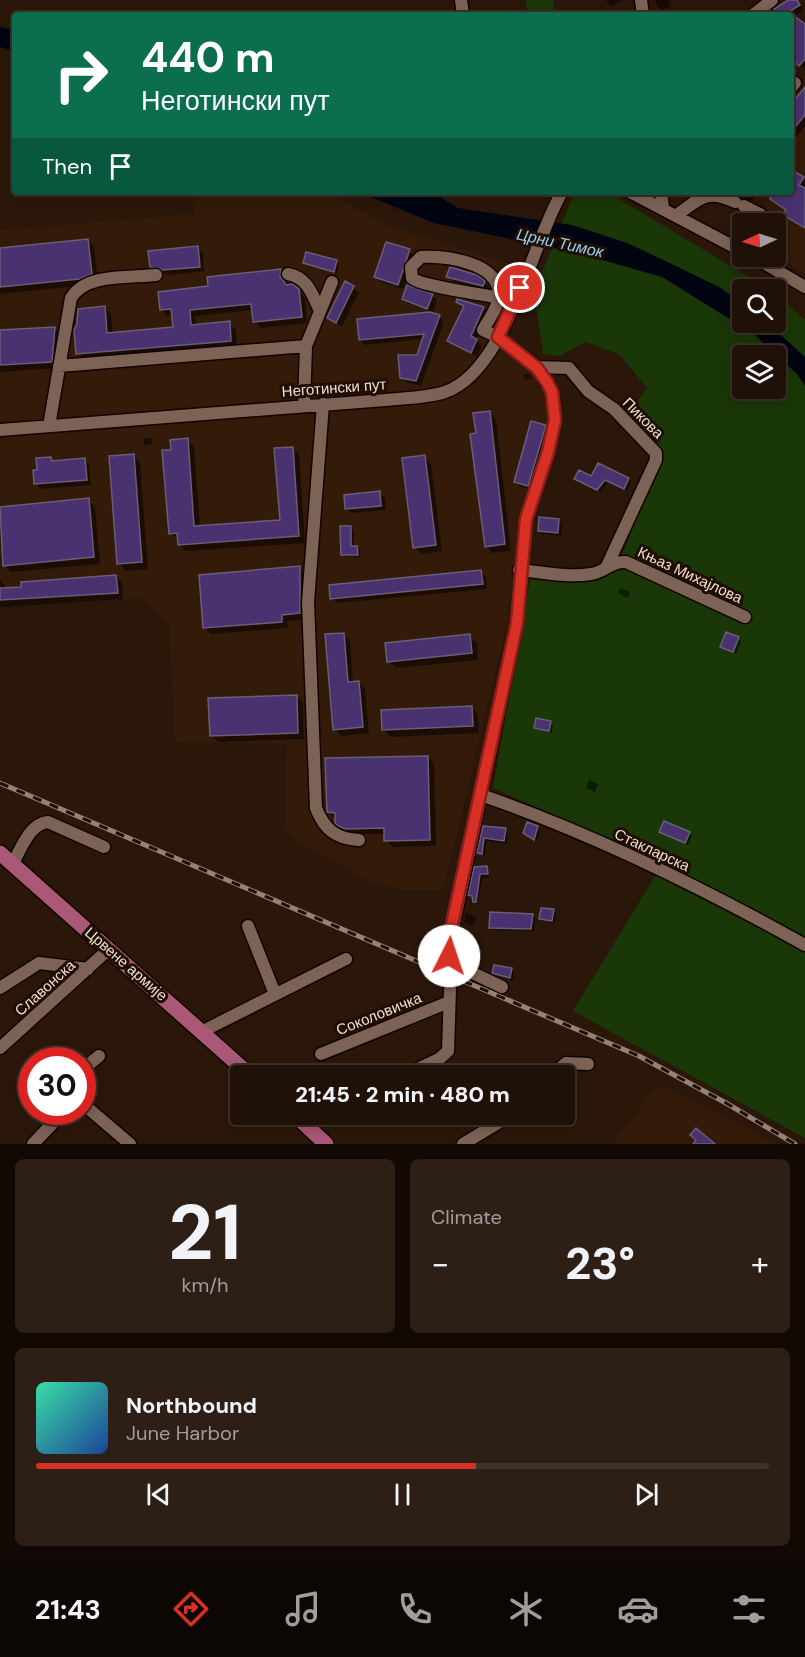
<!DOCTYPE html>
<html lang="en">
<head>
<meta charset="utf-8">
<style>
	body { margin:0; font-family:"DM Sans",sans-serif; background:#2d1f16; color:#f1f3f6; height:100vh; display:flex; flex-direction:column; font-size:22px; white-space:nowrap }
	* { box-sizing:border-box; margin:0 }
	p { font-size:20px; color:#a29d9c }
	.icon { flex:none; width:33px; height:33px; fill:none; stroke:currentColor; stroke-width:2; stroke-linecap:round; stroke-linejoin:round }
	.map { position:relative; height:1144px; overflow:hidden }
	.sheet { display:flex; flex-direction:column; gap:15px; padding:15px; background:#120904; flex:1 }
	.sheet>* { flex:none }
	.banner { position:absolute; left:12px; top:12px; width:782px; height:183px; border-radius:6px; box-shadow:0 3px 15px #0003,0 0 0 2px #3d3129; background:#0b6e4f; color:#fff; overflow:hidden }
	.needle { width:39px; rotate:266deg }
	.tools { position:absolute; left:732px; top:213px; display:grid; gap:12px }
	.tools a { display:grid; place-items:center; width:54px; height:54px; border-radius:6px; background:#201108; box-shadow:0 3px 15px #0003,0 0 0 2px #3d3129; font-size:30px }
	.speed { position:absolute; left:18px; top:1047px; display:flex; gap:12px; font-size:30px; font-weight:700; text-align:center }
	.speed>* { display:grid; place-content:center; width:78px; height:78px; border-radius:50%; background:#201108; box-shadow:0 3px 15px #0003,0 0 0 2px #3d3129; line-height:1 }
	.speed .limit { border:9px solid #d22; background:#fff; color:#111 }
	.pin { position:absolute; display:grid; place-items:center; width:51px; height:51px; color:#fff; margin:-26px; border:3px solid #fff; border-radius:50%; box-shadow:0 2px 6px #0007 }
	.me { position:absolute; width:66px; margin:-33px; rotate:4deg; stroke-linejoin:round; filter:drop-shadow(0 0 4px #0008) }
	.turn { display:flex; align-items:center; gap:21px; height:126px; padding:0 30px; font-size:27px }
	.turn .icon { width:78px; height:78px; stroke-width:2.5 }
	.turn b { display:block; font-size:42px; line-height:51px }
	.then { display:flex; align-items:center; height:57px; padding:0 30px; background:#0003; gap:12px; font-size:22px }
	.big { font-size:45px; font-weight:800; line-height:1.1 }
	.sheet .card { flex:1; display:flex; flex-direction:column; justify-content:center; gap:9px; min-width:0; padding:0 21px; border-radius:9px; background:#2d1f16 }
	.sheet .dial { align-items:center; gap:0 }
	.dial b { font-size:78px; line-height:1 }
	.song { display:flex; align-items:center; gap:18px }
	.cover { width:72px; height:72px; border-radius:9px; background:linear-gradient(135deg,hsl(160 70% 55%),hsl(220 70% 35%)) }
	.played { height:6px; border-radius:3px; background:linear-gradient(90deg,#d93025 60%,#3d3129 60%) }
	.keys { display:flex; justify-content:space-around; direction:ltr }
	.heat { display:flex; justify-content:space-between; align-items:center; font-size:33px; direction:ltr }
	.sheet .tiles { flex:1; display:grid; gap:15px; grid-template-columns:1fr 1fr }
	.card:last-child { grid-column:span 2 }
	.trip { position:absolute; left:230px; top:1065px; width:345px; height:60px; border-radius:6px; background:#201108; box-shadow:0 3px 15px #0003,0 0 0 2px #3d3129; font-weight:800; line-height:60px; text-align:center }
	.tabs { display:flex; height:96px; justify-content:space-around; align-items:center; background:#0d0703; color:#a29d9c }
	.tabs .icon { width:42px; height:42px }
	.tabs .current { color:#d93025 }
	.tabs b { font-size:27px; color:#f1f3f6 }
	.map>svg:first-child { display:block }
	.built { fill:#341a09 }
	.green { fill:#193707; fill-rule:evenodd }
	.water { fill:#000511 }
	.shadow { fill:#0007 }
	.building { fill:#4a3270; stroke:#665f77; stroke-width:1.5 }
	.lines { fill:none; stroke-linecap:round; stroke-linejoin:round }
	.minor-casing { stroke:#130300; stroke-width:15 }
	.major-casing { stroke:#130300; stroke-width:18 }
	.minor { stroke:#7d6355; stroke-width:12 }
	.major { stroke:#a95878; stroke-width:15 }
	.rail-casing { stroke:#948278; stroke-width:5 }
	.rail { stroke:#210e03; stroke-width:3; stroke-dasharray:9; stroke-linecap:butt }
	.route-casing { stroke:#8d1f18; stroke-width:15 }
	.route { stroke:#d93025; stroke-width:10 }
	.labels { text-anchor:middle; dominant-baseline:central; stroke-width:6; stroke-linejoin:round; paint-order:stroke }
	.street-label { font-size:15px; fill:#edded6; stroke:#210e03 }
	.water-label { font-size:16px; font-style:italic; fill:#92cff3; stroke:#210e03 }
</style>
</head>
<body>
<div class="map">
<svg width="805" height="1144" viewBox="0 0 805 1144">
	<rect width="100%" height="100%" fill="#2b170a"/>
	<path class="built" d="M805,127v147l-14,-9 -7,-13 -3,-20 -18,-23 4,-17h23l1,-51z
		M196,192h132l56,32 132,42 -30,72 36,24 20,25 8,30 -32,107 -10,96 -65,270h-43l-31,-9 -74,-40 -10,-14 2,-83 -112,-2 -6,-120 -26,-24 -143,8v-376l194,-16z
		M664,1087l65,31 47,26h-163l42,-55z"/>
	<path class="green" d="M526,0h27l1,15h-27z
		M609,193l160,96 -27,1v32h34v-28l29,26v818l-232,-127 90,-148 -170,-75 37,-208 71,-5 23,-25 38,-96 -33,-41 18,-25 -28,-34 -34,-12 -25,14 -17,-2 -9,-62 39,-96zM742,356h34v32h-34z"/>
	<path class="water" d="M0,27l15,3v21l-15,-4z
		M359,192h43l36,4 20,12 114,17 55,18 51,24 43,21 21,16v18l24,1 5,3 34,31v29l-8,-12 -43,-40 -92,-57 -84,-24 -144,-30z"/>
	<path class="shadow" d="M606,0h16l-11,7z
		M655,0h15l1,6 -11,5z
		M791,0h6l7,10 -11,7 12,8v44l-15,-12v-42h-11z
		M805,89v37l-14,17 -1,-36z
		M790,170l15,10v49l-13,-8 -7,-7 2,-3 -15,-12 4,-7h14z
		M739,192h18l-4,9 -7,-1z
		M87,240l7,7 4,34 -11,4 -87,9v-45z
		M198,248l5,5 1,18 -35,4 -12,-3 -6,-5z
		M409,251l5,5 -11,33 -22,-7 -5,-5z
		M336,262l3,3 -2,9 -33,-11z
		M281,271l6,7v8l11,4 7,8 2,25 -46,5 -7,-7 -1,-11 -58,6 1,10 33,-3 7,7 1,17 -153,13 -6,-7 26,-45 7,6 2,20 61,-6 -1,-13 -5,1 -7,-7 49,-21 -1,-10z
		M448,276l36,6 5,5 -1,4 -35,-10z
		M345,283l14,9 -17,35 -14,-10z
		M432,295l5,5 -4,13 -25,-10 -5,-5z
		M458,301l26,7 5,5 -13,27 6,6 -5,11 -28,-16 15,-33z
		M439,317l5,5 -23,64 -15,-4 -5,-5 17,-20 5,-18 -58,6 -5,-5z
		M54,328l7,7 -3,33 -58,4v-40z
		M523,374h7l2,5 -7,1z
		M490,413l6,6 15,132 -19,2 -6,-7z
		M545,426l5,5 -17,59 -12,-3 -5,-5z
		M143,438h8l1,6 -8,1z
		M187,440l7,7 6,80 81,-6 11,-73 7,7 6,88 -119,8 -6,-6 -1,-5 -9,-7z
		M133,455l7,7 8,107 -22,2 -7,-7z
		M424,457l7,7 11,87 -20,3 -7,-7z
		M51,459l3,3 30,-2 5,5 2,20 -50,4 -6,-5 4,-13z
		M576,479h52l3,3 -4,9 -19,-9 -7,10z
		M379,493l6,5 1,12 -34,3 -5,-5z
		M88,500l7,7 5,57 -89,8 -7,-7 -4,-57z
		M559,520l3,3 -1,13 -19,-2 -3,-3z
		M351,527l3,4v17l6,3v6h-15l-3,-3z
		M300,568l6,6v45l-19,2 1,7 -77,6 -7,-7z
		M481,572l5,5 1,12 -150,14 -5,-5z
		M116,577l6,6 1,16 -123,8v-27l8,9z
		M620,588l10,4 -2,6 -10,-5z
		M343,634l7,7 3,42 6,-1 6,7 4,44 -28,3 -7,-7z
		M470,636l7,7 1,17 -82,8 -7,-7z
		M738,638l3,4 -5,12 -14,-7z
		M296,696l7,7 1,36 -86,3 -7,-7z
		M471,708l7,6 1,19 -88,4 -7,-7z
		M550,722l3,3 -1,8 -16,-6z
		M428,757l6,7 2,82 -43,1 -7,-7v-6h-37l-20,-22z
		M589,780l9,4 -3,8 -9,-4z
		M484,827l21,3 3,3 -1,11 -20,-3 -2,15 -6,-3z
		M537,828l3,3 -3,11 -9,-5z
		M661,832l28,1 3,3 -4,9z
		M487,868l3,9h-7l-6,27 -7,-9 5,-26z
		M553,911l3,3 -1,9 -14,-4z
		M466,913l10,4 -2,9 -10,-4z
		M532,915l3,3 -1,13 -40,-1 -3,-3z
		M511,970l3,3 -1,8 -19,-8z"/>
	<path class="building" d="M788,0h9l3,5 -16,10h-7l-3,-6z
		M790,13l15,11v35l-6,7 -9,-8z
		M805,87v28l-15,18v-28z
		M790,169l14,8 -5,8 6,3v40l-22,-13 3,-5 -16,-11 4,-7h16z
		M88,239l4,35 -12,5 -80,8v-39z
		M386,242l24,7 -12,36 -24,-8z
		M198,246l2,21 -37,3 -13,-3 -2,-16z
		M306,252l31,8 -3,12 -31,-9z
		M450,267l27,8 8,6 -2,5 -37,-9z
		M281,269l-1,7 6,9 6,-1 7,5 3,28 -49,5 -2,-18 -61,6 1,15 39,-4 1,20 -155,13 -2,-24 3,-6 1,-15 27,-3 2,27 66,-6 -2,-18 -11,1 -2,-18 50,-6 -1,-9z
		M345,281l9,5 -18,37 -9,-5z
		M407,285l26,9 -6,15 -25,-10z
		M457,299l27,8 -13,29 6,3 -6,14 -24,-12 17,-35 -8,-4z
		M430,312l10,3 -24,66 -16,-3 -2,-23h19l7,-21 -65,6 -2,-21z
		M55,327l-3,35 -52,3v-35z
		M490,411l15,133 -20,3 -15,-113 6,-1 -3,-20z
		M531,421l15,4 -18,61 -14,-4z
		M188,438l6,88 86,-6 -6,-72 19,-1 6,89 -121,9 -1,-12 -8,1 -7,-84h9l-1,-10z
		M134,454l8,108 -25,2 -8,-108z
		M425,455l11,90 -23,3 -11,-90z
		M51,457l1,4 33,-3 2,22 -53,4 -1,-14h4l-1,-12z
		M598,463l31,15 -5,11 -19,-9 -8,10 -23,-11 5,-9 12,6z
		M380,491l1,15 -36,3 -1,-14z
		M89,498l5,59 -91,9 -3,-59z
		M539,517l20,2 -1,14 -20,-2z
		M340,526h11v20h6l1,9h-17z
		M300,566v47l-18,2v7l-79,6 -4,-53z
		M481,570l2,14 -153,15 -1,-14z
		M116,575l2,18 -118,7v-12l21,-1v-5z
		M726,632l13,5 -6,15 -13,-5z
		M344,633l4,49 11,-1 4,46 -30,3 -8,-96z
		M470,634l2,19 -85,9 -2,-19z
		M297,695l1,38 -88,3 -2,-38z
		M472,706l1,20 -91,4 -1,-20z
		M536,718l15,3 -2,10 -15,-3z
		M428,756l2,84 -46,1v-13l-39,1 -10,-5v-11l-8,-1 -2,-54z
		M664,821l26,11 -5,11 -26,-11z
		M527,822l11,4 -4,14 -11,-7z
		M483,826l23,2 -2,13 -20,-3 -2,16 -5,-1z
		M487,866l1,8h-8l-4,28h-3l-1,-6 -4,-1 6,-28z
		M541,908l13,1 -2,12 -13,-2z
		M490,912l43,2 -2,15 -42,-1z
		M494,965l18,3 -2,10 -18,-5z
		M696,1128l19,16h-22l3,-4 -6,-5z"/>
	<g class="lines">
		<g class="minor-casing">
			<path id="minor" d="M461,0l2,15
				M641,0l2,15
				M753,15l19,-15
				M790,89l5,-6
				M630,192l112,59
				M661,192l2,16
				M744,206l16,8 9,10
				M677,215c22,-16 30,-27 58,-13
				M752,256l53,31
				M288,274c20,4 24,20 32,37
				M59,366l247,-20
				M537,367l32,1 19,23 26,18 42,44v7l-49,106
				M323,404l-15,198 8,206c8,21 20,31 43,32
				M304,405l2,-59 26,-64
				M49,426l22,-128c15,-25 58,-20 85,-23
				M0,430l385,-30c19,-2 42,-2 60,-8 61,-21 86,-147 117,-200
				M519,570c23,2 49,8 72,4 14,-2 20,-13 35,-12l119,55
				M481,795c113,39 220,92 324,150
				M13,863c8,-14 17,-40 35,-41l56,25
				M248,926l27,68
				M502,987l-46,-22 -7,-9 1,-14 67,-319 9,-104 22,-67 7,-32 -3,-29 -15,-24 -39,-30 -15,-7c5,-9 16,-24 16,-35 0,-33 -53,-39 -78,-38l-10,10 1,11c9,9 85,18 103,23
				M0,988l39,-25 49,6
				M203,1031l143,-72
				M0,1048l109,-99
				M321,1054l128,-52
				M82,1070l17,-14
				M403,1076l36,-17 9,-8 2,-62
				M551,1076l15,-13 22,1
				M82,1103l48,41
				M308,1127l18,-13
				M33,1144l19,-20 -1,-12
				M463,1144l50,-30"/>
		</g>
		<g class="major-casing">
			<path id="major" d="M0,853l251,223
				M294,1114l32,30"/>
		</g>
		<use href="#minor" class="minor"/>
		<use href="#major" class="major"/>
		<g class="rail-casing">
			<path id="rail" d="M0,783l639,273 87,47 69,41"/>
		</g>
		<use href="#rail" class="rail"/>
	</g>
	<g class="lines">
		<g class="route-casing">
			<path id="route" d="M449,956l2,-27 66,-306 9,-104 22,-67 7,-32 -3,-28 -5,-10 -10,-14 -39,-31 22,-49"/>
		</g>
		<use href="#route" class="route"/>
	</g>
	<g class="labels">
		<g class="street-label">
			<text transform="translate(334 388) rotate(-4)">Неготински пут</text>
			<text transform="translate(643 418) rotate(45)">Пикова</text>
			<text transform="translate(690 575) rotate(25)">Књаз Михајлова</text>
			<text transform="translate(652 850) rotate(25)">Стакларска</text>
			<text transform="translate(126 964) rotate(41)">Црвене армије</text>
			<text transform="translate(45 988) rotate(-42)">Славонска</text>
			<text transform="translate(379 1014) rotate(-22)">Соколовичка</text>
		</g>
		<g class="water-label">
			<text transform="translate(560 243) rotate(12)">Црни Тимок</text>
		</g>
	</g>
</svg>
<div class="tools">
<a><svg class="needle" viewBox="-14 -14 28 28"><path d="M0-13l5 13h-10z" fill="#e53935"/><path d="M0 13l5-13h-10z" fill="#a29d9c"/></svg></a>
<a><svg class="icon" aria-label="search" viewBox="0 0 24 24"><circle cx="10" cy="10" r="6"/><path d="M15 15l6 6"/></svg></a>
<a><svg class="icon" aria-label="layers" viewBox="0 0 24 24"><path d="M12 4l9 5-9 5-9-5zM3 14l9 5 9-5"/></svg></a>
</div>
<div class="speed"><div class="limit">30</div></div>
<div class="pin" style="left:520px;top:288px;background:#d93025"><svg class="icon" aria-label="arrive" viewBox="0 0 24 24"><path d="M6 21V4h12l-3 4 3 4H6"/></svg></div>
<svg class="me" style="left:449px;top:956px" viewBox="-20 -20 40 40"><circle r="19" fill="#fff"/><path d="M0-13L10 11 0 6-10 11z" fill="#d93025"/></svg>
<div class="trip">21:45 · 2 min · 480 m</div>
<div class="banner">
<div class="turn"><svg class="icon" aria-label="right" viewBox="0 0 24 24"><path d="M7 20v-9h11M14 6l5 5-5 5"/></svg><div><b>440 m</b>Неготински пут</div></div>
<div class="then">Then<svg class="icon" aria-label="arrive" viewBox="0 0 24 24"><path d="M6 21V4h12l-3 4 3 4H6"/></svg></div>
</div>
</div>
<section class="sheet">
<div class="tiles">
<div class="card dial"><b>21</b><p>km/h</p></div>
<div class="card"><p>Climate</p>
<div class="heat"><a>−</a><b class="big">23°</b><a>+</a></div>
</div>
<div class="card">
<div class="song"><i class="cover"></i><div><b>Northbound</b><p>June Harbor</p></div></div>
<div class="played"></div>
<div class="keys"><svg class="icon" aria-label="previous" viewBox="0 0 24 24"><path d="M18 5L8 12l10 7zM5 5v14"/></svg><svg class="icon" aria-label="pause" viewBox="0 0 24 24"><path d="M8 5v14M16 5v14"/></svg><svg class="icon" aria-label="next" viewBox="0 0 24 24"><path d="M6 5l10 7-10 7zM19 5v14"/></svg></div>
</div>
</div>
</section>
<nav class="tabs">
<b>21:43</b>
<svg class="icon current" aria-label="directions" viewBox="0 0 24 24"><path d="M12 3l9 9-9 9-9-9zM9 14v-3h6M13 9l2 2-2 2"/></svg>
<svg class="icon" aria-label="music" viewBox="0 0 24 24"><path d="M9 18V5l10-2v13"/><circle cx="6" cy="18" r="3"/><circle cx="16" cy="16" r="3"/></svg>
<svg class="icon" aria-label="phone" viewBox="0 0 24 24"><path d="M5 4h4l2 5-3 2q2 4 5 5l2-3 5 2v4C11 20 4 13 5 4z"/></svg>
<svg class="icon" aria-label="climate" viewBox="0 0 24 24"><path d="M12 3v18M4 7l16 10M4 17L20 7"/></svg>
<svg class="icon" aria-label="car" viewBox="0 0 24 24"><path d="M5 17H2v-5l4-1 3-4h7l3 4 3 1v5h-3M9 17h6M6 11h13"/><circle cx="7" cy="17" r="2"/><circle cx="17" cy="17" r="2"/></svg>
<svg class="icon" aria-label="filters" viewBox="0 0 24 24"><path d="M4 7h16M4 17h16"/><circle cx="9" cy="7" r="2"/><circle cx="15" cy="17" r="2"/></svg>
</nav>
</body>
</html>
